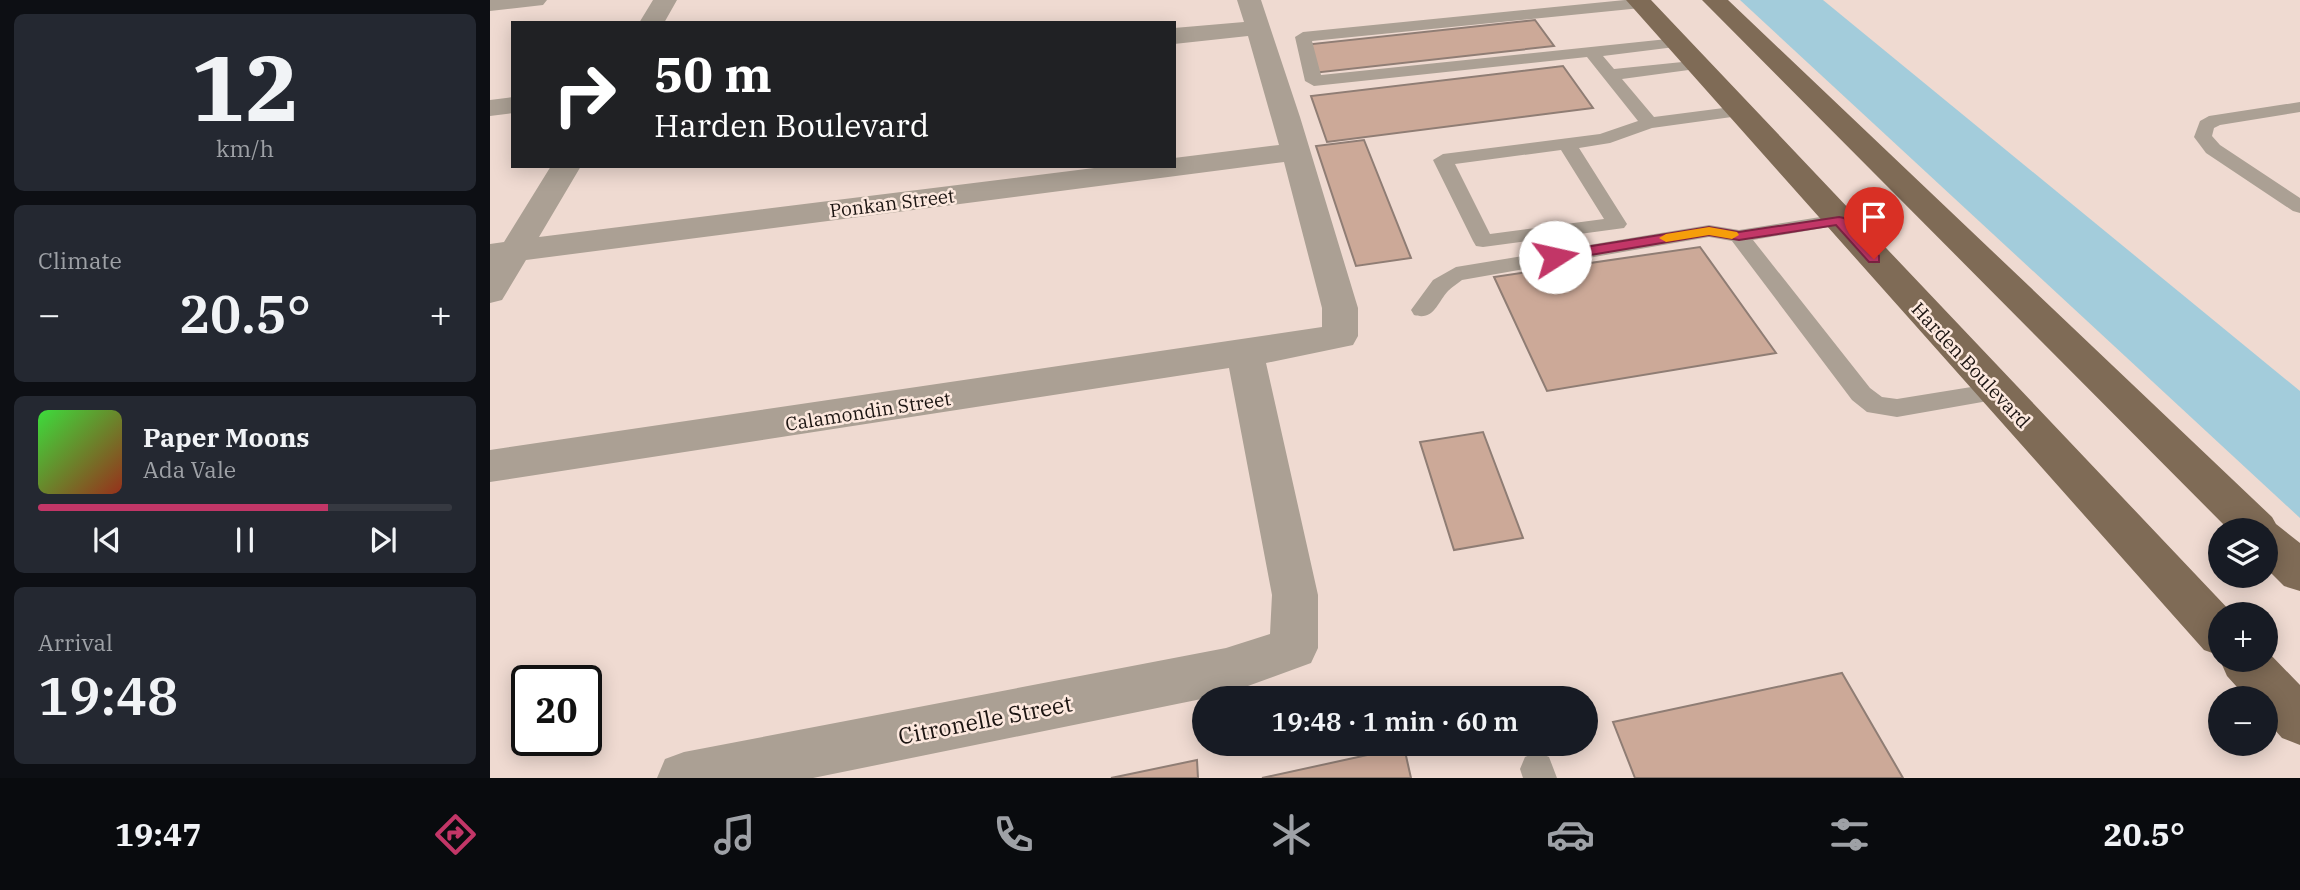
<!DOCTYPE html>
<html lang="en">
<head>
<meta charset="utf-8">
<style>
	body { margin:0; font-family:"IBM Plex Serif",serif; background:#242831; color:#f1f3f6; height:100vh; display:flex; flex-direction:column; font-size:26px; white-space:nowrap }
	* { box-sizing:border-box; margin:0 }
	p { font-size:23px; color:#9ea1a6 }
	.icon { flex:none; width:38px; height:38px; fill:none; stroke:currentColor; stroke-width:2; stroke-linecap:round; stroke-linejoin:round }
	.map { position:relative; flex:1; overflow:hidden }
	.drawer { display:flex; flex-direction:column; gap:14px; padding:14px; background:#0d0f14; width:490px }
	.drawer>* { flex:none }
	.top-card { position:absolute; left:21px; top:21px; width:665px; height:147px; border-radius:0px; box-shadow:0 4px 18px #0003; background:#202124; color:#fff; overflow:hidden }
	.fabs { position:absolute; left:1718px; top:518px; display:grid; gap:14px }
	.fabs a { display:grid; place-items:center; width:70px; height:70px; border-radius:50%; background:#171b24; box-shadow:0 4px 18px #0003; font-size:35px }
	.speed { position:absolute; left:21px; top:665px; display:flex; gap:14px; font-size:35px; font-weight:700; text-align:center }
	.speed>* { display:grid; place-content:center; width:91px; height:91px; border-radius:50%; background:#171b24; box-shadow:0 4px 18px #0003; line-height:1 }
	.speed .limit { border:4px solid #111; border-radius:10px; background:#fff; color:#111 }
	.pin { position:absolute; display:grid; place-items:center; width:60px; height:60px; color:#fff; margin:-72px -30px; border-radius:50% 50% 50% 0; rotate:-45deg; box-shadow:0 0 7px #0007 }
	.pin .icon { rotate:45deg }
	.me { position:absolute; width:77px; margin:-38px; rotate:80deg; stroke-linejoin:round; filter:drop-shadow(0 0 5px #0008) }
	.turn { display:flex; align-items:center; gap:24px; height:147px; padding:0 28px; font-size:32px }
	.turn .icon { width:91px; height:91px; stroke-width:2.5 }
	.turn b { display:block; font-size:49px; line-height:60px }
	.big { font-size:52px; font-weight:600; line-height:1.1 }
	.drawer .tile { flex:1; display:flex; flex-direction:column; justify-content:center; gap:10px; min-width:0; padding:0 24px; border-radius:10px; background:#242831 }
	.drawer .dial { align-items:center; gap:0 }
	.dial b { font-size:91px; line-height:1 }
	.song { display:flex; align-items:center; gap:21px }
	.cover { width:84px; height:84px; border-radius:10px; background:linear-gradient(135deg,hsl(120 70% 55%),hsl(10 70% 35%)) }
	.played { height:7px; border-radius:4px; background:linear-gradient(90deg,#c23667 70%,#363941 70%) }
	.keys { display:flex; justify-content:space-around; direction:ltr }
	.heat { display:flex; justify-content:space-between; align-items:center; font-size:38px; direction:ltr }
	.trip { position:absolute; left:702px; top:686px; width:406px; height:70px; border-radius:35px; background:#171b24; box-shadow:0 4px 18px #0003; font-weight:600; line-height:70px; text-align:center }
	.menu { display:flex; height:112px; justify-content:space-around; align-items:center; background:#090b0e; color:#9ea1a6 }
	.menu .icon { width:49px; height:49px }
	.menu .on { color:#c23667 }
	.menu b { font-size:32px; color:#f1f3f6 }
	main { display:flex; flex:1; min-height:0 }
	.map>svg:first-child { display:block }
	.water { fill:#a3ccdb }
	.building { fill:#cca998; stroke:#8f7d74; stroke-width:2 }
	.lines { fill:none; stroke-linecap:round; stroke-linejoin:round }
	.lane { fill:#aba094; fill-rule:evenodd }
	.street { fill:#aba094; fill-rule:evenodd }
	.primary { fill:#7f6b56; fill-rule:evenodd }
	.route { fill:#c23667; stroke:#7e2343; stroke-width:2 }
	.slow { fill:#f59e0b }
	.labels { text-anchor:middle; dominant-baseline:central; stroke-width:5; stroke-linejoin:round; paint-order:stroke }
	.street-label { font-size:19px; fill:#1b1411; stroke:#fce8de }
	.near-street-label { font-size:23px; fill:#1b1411; stroke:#fce8de }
</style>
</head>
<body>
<main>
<section class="drawer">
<div class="tile dial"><b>12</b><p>km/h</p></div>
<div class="tile"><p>Climate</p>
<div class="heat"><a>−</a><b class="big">20.5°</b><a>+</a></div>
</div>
<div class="tile">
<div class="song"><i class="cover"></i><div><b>Paper Moons</b><p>Ada Vale</p></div></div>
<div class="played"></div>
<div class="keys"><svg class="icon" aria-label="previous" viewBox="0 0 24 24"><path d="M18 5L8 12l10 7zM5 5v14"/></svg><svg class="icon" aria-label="pause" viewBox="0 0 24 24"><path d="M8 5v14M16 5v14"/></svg><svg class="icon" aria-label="next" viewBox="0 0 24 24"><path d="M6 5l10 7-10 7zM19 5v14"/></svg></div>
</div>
<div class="tile"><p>Arrival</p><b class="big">19:48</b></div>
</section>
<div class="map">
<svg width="1810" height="778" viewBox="0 0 1810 778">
	<rect width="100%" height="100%" fill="#efdad1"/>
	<path class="water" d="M1250,0h83l477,391v127z"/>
	<path class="building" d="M1045,20l19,26 -241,27 -10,-28z
		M1073,66l30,42 -266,34 -16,-46z
		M874,140l47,118 -55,8 -40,-120z
		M1210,247l76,106 -229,38 -53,-114z
		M993,432l40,106 -69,12 -34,-108z
		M1352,673l61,105h-268l-22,-56z
		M914,747l7,31h-149z
		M707,760l1,18h-87z"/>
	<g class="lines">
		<path class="lane" d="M1135,0h22l2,3 -8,5 -329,33 9,34 356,-37 6,2 2,3 -2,3 -80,10 11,13 88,-9 2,4 -8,5 -74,10 32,38 85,-11 9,5 -9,5 -87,12 -42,15 -31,5 48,76 -3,4 -141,19 -7,-1 -3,-5 -40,-81 10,-6 157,-20 38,-13 -51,-64 -273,29 -9,-5 -10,-44 8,-5zM1071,150l43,69 -114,15 -35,-70z
			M1810,102v10l-80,13 -6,3 -2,8 8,9 80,53v15l-7,-2 -87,-58 -12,-16 6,-16 9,-5z
			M1349,214l7,2 3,4 -3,4 -93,16 117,148 12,9 15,2 99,-16 9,3 3,6 -3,6 -108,19 -30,-5 -15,-12 -120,-159 -23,-4 -247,43c-4,3 -10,7 -14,11 -11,12 -14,30 -34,24l-3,-5 22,-30 23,-13 253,-42 30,5z
			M1047,752l12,5 8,21h-34l-3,-9 5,-12z"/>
		<path class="street" d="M0,0h57l-4,5 -53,6z
			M163,0h24l-13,23h-25z
			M747,0h24l39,117 58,191v28l-5,9 -87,18 52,232v53l-7,15 -85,31 -413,84h-156l8,-19 19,-7 542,-104 44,-14 2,-39 -43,-227 -739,114v-32l832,-123v-19l-38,-146 -758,98 -24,40 -12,3v-59l14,-2 47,-76h30l-42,71 571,-71h64v-8l105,-13 -31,-109 -74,8v-16l70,-6z
			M23,97v16l-23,3v-16z"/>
		<path class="primary" d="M1136,0h25l582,614h-12v42l-17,-6z
			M1212,0h26l544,517 4,7 24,19v48l-16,-5 -18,-18v-38h-37z
			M1776,650l34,35v60l-18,-7 -16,-18v-22h-19l-20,-22 -7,-16 1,-2v2h45z"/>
	</g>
	<path class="route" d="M1349,217l5,1 35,38v6h-10l-33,-37 -97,15 -30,-5 -154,26 -7,-4 7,-5 154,-25 30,5z"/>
	<path class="slow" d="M1219,227l28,5 2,3 -7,4 -23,-4 -43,7 -7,-4 7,-4z"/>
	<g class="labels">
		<g class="street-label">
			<text transform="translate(402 203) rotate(-7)">Ponkan Street</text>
			<text transform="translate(1481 365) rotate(47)">Harden Boulevard</text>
			<text transform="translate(378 411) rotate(-9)">Calamondin Street</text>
		</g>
		<g class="near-street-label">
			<text transform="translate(495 719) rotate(-11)">Citronelle Street</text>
		</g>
	</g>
</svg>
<div class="fabs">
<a><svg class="icon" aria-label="layers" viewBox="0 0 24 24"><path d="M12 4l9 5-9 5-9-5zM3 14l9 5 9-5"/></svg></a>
<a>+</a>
<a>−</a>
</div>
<div class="speed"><div class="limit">20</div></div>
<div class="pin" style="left:1384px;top:259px;background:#d93025"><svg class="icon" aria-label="arrive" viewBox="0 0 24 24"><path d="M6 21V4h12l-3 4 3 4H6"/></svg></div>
<svg class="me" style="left:1065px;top:257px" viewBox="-20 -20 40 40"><circle r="19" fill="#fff"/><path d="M0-13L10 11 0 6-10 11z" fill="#c23667"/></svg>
<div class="trip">19:48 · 1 min · 60 m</div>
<div class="top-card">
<div class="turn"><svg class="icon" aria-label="right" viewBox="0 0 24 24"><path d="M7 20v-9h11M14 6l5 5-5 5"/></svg><div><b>50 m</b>Harden Boulevard</div></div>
</div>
</div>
</main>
<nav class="menu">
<b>19:47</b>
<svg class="icon on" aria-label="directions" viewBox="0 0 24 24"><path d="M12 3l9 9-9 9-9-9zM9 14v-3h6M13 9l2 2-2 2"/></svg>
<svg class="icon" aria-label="music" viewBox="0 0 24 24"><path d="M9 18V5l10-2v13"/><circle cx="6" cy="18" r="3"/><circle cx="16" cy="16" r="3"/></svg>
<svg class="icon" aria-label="phone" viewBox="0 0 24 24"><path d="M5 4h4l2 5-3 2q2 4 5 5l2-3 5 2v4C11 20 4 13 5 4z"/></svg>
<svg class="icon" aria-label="climate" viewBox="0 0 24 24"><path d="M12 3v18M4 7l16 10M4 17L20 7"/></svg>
<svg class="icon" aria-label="car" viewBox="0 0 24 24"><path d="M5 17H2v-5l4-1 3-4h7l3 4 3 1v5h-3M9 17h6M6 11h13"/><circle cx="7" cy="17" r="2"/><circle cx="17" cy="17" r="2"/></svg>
<svg class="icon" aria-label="filters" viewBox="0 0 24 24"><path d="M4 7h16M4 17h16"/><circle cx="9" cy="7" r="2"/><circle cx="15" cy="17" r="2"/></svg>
<b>20.5°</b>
</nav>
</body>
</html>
